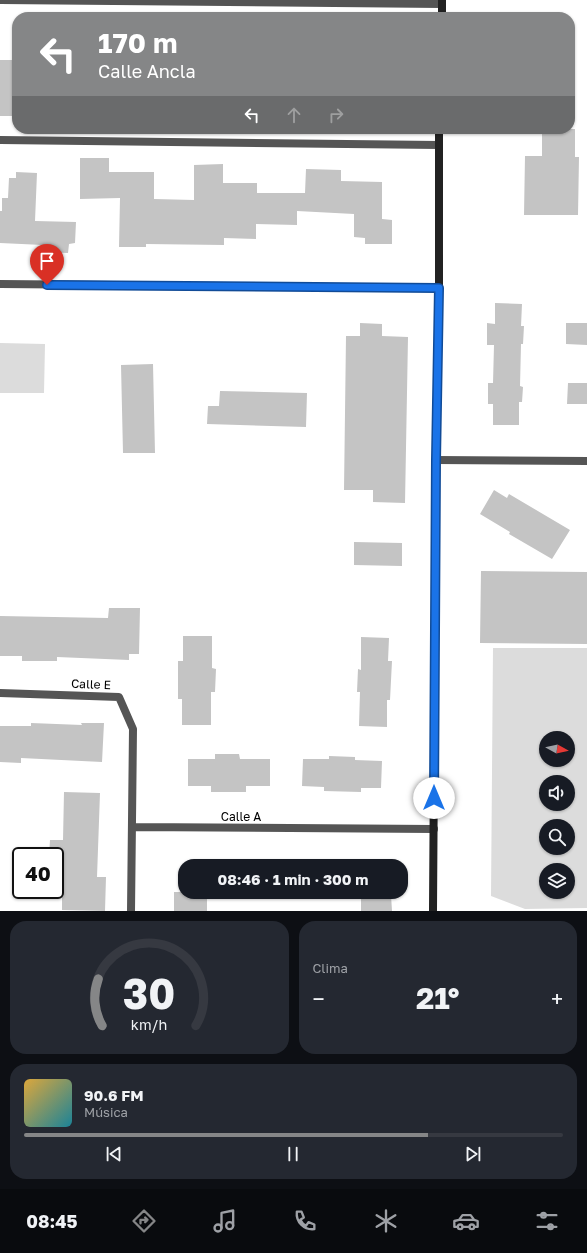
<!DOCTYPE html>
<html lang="es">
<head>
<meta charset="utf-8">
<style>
	body { margin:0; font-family:"Golos Text",sans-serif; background:#242831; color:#f1f3f6; height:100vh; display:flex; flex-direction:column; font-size:15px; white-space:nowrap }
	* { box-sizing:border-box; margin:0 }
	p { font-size:13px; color:#9ea1a6 }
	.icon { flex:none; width:22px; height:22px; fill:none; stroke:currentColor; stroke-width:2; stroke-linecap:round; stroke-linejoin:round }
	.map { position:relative; height:911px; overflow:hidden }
	.side { display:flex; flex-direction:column; gap:10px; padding:10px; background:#0d0f14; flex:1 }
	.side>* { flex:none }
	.banner { position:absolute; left:12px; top:12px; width:563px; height:122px; border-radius:16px; box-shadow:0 1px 3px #0004; background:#858687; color:#fff; overflow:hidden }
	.needle { width:26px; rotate:98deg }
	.controls { position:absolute; left:539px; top:731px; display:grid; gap:8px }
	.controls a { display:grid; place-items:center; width:36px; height:36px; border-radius:50%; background:#171b24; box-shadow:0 1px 3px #0004; font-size:20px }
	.speed { position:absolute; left:12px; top:847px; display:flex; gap:8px; font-size:20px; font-weight:700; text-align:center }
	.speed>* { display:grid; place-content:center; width:52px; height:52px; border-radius:50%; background:#171b24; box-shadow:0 1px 3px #0004; line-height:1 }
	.speed .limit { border:2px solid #111; border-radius:6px; background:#fff; color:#111 }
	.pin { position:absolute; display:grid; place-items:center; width:34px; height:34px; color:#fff; margin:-41px -17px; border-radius:50% 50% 50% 0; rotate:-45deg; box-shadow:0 0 4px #0007 }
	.pin .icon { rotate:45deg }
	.me { position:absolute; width:44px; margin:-22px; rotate:0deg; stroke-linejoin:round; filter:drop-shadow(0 0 3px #0008) }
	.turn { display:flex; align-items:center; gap:14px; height:84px; padding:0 20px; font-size:18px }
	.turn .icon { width:52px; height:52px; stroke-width:2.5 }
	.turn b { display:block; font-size:28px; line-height:34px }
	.lanes { display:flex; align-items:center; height:38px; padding:0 20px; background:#0003; justify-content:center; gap:20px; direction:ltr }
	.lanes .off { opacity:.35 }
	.big { font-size:30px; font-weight:700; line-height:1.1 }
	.side .tile { flex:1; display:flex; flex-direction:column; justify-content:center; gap:6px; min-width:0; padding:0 14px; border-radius:16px; background:#242831 }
	.side .dial { align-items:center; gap:0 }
	.dial svg { height:104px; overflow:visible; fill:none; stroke:#363941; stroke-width:7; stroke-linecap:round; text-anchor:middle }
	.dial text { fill:#f1f3f6; stroke:none }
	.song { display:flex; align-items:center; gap:12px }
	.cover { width:48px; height:48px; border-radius:6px; background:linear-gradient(135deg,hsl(40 70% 55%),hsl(190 70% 35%)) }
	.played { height:4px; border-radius:2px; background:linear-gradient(90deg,#858687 75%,#363941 75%) }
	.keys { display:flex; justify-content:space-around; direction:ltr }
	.heat { display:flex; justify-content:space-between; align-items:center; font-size:22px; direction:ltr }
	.side .tiles { flex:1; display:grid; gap:10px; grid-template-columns:1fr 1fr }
	.tile:last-child { grid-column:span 2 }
	.trip { position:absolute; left:178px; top:859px; width:230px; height:40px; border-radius:16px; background:#171b24; box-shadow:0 1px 3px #0004; font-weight:700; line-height:40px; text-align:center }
	.menu { display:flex; height:64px; justify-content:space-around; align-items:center; background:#090b0e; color:#9ea1a6 }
	.menu .icon { width:28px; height:28px }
	.menu .on { color:#858687 }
	.menu b { font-size:18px; color:#f1f3f6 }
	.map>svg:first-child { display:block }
	.green { fill:#dcdcdc; fill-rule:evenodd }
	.building { fill:#c4c4c4 }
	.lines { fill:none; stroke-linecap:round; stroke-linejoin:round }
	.street { stroke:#555; stroke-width:8 }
	.secondary { stroke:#222; stroke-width:8 }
	.route-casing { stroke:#114b97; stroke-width:10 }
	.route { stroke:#1a73e8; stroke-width:7 }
	.labels { text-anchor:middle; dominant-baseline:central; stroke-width:3.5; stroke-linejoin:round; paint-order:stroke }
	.street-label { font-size:12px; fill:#000; stroke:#fff }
</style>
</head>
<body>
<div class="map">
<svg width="587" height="911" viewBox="0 0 587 911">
	<rect width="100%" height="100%" fill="#fff"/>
	<path class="green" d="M0,343l45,1 -1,49h-44z
		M493,648h94v260l-62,1 -34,-13zM546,738h22v22h-22zM546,782h22v22h-22zM546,826h22v22h-22zM546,870h22v22h-22z"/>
	<path class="building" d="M0,60h17v56h-17z
		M542,129h33v28h4l-1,58h-54l1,-59h17z
		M80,158h29v14h45v27l40,1v-35l29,-1v19h34v10h48l1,-24 35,1v11l41,1v37l10,1v24h-27v-6l-11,-1v-23l-57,-3v14l-41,-1v15l-32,-1v7l-78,-1v3h-27l1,-49 -40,1z
		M16,172l21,1 -2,48 41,1 -1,21 -6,1 -1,9 -25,-1v-7l-43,-2v-32h2v-13h6l1,-20h7z
		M495,303l27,1 -1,22h3l-1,18h-2l-1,42 3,1 -1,15h-3v23h-26v-21h-5v-21h5l1,-38h-7v-22l8,1z
		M360,323l22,1v12l26,1 -3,166 -32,-1v-12h-29l2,-154h14z
		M566,323h21v22l-21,-1z
		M153,364l2,89h-32l-2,-88z
		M568,383h19v21h-20z
		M220,391l87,2 -1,34 -99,-3 1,-18h11z
		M494,490l13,8 2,-4 61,36 -18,29 -43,-25 1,-2 -30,-18z
		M354,542l48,1v23l-48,-1z
		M481,571l106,1v72l-107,-1z
		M109,608h31l-1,46h-10v6l-72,-3v4h-35v-5h-22v-40l108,2z
		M183,636h29v32l4,1 -1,23h-4v33h-29v-26h-4v-38h5z
		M361,637l28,1 -1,23h4l-2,39h-3v27l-28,-1 1,-34h-3l1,-23 3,1z
		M31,723l51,2 -1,-2h23l-2,39 -81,-4v5l-21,-1v-36h31z
		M215,754h24l1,5h30v27h-24v6h-35v-6h-23v-27h27z
		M329,756l26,1v3l27,1 -1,27h-20v4l-37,-1v-4l-22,-1 1,-27h26z
		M64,792l36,1 -3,84h9l-1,34 -43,-1v-18l-7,-1v-35h-6l1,-16h13z
		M174,892h33v19h-33z
		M237,892h87v6l-87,-2z
		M361,895h30l1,16h-31z"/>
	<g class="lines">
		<path class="street" d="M0,0l442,4
			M0,140l439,5
			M0,284l439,4
			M436,460l151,1
			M0,693l119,4 14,32 -2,182
			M132,827l302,2"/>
		<path class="secondary" d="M442,17v-17
			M433,911l3,-451 3,-172v-159"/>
	</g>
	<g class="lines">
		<g class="route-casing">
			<path id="route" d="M47,285l392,3 -3,172 -2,338"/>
		</g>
		<use href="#route" class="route"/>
	</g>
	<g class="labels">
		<g class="street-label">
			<text transform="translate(91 684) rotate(2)">Calle E</text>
			<text x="241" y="816">Calle A</text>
		</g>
	</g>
</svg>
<div class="controls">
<a><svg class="needle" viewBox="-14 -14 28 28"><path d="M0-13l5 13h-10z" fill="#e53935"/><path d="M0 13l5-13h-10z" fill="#9ea1a6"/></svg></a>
<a><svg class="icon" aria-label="sound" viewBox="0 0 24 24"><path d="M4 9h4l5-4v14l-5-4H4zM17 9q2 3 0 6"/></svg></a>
<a><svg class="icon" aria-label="search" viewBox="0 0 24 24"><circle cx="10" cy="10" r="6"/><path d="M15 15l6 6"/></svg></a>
<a><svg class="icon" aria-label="layers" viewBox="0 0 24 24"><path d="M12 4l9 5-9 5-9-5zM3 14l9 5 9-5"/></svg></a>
</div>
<div class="speed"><div class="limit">40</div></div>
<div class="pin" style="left:47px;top:285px;background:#d93025"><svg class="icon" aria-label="arrive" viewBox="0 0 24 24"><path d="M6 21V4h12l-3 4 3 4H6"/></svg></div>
<svg class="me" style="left:434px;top:798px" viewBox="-20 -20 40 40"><circle r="19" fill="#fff"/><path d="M0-13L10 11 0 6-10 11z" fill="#1a73e8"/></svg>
<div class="trip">08:46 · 1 min · 300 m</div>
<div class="banner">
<div class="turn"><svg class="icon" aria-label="left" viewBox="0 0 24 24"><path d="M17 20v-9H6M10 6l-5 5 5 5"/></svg><div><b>170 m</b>Calle Ancla</div></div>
<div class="lanes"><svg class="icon" aria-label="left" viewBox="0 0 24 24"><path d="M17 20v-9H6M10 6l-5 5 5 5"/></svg><svg class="icon off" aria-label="ahead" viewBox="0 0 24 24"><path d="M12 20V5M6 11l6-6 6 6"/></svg><svg class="icon off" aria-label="right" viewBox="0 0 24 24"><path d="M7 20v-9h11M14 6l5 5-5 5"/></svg></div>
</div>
</div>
<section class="side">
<div class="tiles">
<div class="tile dial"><svg viewBox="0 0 100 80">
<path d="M14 69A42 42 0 1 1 86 69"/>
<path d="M14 69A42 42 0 0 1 11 33" stroke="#858687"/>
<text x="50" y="56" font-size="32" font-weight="700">30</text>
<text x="50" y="72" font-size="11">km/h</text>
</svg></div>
<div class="tile"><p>Clima</p>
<div class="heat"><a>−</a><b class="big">21°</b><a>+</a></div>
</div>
<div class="tile">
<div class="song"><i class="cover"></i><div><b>90.6 FM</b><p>Música</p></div></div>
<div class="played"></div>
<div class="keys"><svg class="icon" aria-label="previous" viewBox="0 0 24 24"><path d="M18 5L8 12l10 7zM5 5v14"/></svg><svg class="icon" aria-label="pause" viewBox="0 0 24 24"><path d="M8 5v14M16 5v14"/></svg><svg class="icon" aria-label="next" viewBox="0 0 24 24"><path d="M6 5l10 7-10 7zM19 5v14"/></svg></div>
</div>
</div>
</section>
<nav class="menu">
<b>08:45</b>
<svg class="icon on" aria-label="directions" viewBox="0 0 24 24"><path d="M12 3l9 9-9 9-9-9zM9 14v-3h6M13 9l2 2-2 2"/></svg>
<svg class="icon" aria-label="music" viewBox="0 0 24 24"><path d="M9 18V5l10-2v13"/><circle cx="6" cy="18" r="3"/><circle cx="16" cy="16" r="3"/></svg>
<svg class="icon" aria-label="phone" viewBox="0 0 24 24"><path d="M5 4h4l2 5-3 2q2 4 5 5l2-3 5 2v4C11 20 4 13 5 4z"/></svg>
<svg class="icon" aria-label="climate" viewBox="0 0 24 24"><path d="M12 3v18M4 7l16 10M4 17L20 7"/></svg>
<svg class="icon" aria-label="car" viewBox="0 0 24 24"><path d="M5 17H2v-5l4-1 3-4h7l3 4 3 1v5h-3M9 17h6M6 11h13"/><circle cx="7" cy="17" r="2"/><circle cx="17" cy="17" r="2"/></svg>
<svg class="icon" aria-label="filters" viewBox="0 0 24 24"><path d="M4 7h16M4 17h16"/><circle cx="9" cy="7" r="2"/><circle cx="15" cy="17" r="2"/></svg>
</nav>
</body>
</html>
